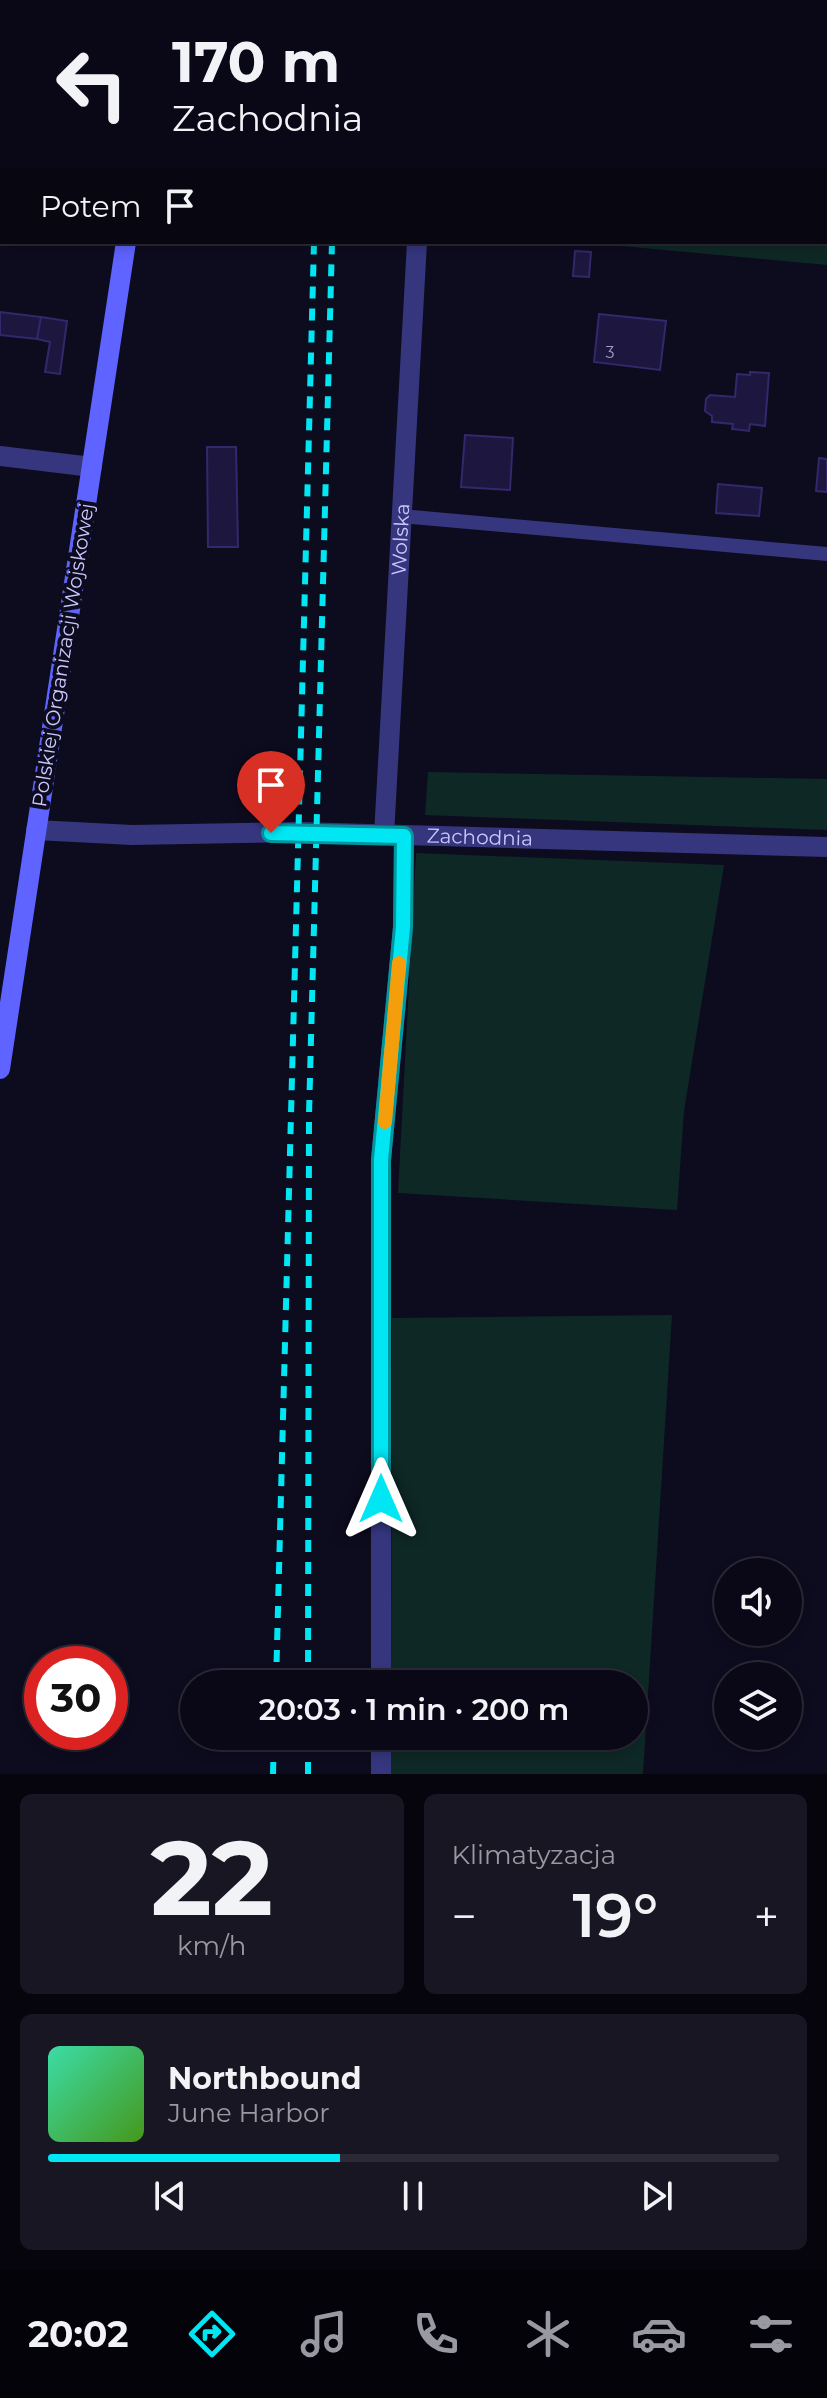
<!DOCTYPE html>
<html lang="pl">
<head>
<meta charset="utf-8">
<style>
	body { margin:0; font-family:Montserrat,sans-serif; background:#181623; color:#f1f3f6; height:100vh; display:flex; flex-direction:column; font-size:30px; white-space:nowrap }
	* { box-sizing:border-box; margin:0 }
	p { font-size:26px; color:#999aa1 }
	.icon { flex:none; width:44px; height:44px; fill:none; stroke:currentColor; stroke-width:2; stroke-linecap:round; stroke-linejoin:round }
	.map { position:relative; height:1774px; overflow:hidden }
	.sheet { display:flex; flex-direction:column; gap:20px; padding:20px; background:#06040c; flex:1 }
	.sheet>* { flex:none }
	.top-card { position:absolute; left:0px; top:0px; width:828px; height:244px; box-shadow:0 4px 12px #0003,0 0 0 2px #2a2935; background:#0a0816; color:#f1f3f6; overflow:hidden }
	.tools { position:absolute; left:714px; top:1558px; display:grid; gap:16px }
	.tools a { display:grid; place-items:center; width:88px; height:88px; border-radius:50%; background:#0a0816; box-shadow:0 4px 12px #0003,0 0 0 2px #2a2935; font-size:40px }
	.speed { position:absolute; left:24px; top:1646px; display:flex; gap:16px; font-size:40px; font-weight:700; text-align:center }
	.speed>* { display:grid; place-content:center; width:104px; height:104px; border-radius:50%; background:#0a0816; box-shadow:0 4px 12px #0003,0 0 0 2px #2a2935; line-height:1 }
	.speed .limit { border:12px solid #d22; background:#fff; color:#111 }
	.pin { position:absolute; display:grid; place-items:center; width:68px; height:68px; color:#fff; margin:-82px -34px; border-radius:50% 50% 50% 0; rotate:-45deg; box-shadow:0 0 8px #0007 }
	.pin .icon { rotate:45deg }
	.me { position:absolute; width:88px; margin:-44px; rotate:0deg; stroke-linejoin:round; filter:drop-shadow(0 0 6px #0008) }
	.turn { display:flex; align-items:center; gap:28px; height:168px; padding:0 40px; font-size:36px }
	.turn .icon { width:104px; height:104px; stroke-width:2.5 }
	.turn b { display:block; font-size:56px; line-height:68px }
	.then { display:flex; align-items:center; height:76px; padding:0 40px; background:#0003; gap:16px; font-size:30px }
	.big { font-size:60px; font-weight:600; line-height:1.1 }
	.sheet .tile { flex:1; display:flex; flex-direction:column; justify-content:center; gap:12px; min-width:0; padding:0 28px; border-radius:12px; background:#181623 }
	.sheet .dial { align-items:center; gap:0 }
	.dial b { font-size:104px; line-height:1 }
	.song { display:flex; align-items:center; gap:24px }
	.cover { width:96px; height:96px; border-radius:12px; background:linear-gradient(135deg,hsl(160 70% 55%),hsl(100 70% 35%)) }
	.played { height:8px; border-radius:4px; background:linear-gradient(90deg,#00e7f3 40%,#2a2935 40%) }
	.keys { display:flex; justify-content:space-around; direction:ltr }
	.heat { display:flex; justify-content:space-between; align-items:center; font-size:44px; direction:ltr }
	.sheet .tiles { flex:1; display:grid; gap:20px; grid-template-columns:1fr 1fr }
	.tile:last-child { grid-column:span 2 }
	.trip { position:absolute; left:180px; top:1670px; width:468px; height:80px; border-radius:40px; background:#0a0816; box-shadow:0 4px 12px #0003,0 0 0 2px #2a2935; font-weight:600; line-height:80px; text-align:center }
	.tabs { display:flex; height:128px; justify-content:space-around; align-items:center; background:#040309; color:#999aa1 }
	.tabs .icon { width:56px; height:56px }
	.tabs .on { color:#00e7f3 }
	.tabs b { font-size:36px; color:#f1f3f6 }
	.map>svg:first-child { display:block }
	.green { fill:#0e2826 }
	.lines { fill:none; stroke-linecap:round; stroke-linejoin:round }
	.stream { stroke:#071d3b; stroke-width:8 }
	.building { fill:#1d173f; stroke:#32286c; stroke-width:2 }
	.service { stroke:#35367e; stroke-width:14 }
	.minor { stroke:#35367e; stroke-width:20 }
	.secondary { stroke:#5f63ff; stroke-width:20 }
	.rail { stroke:#00e7f3; stroke-width:6; stroke-dasharray:12 10; stroke-linecap:butt }
	.route-casing { stroke:#00969e; stroke-width:20 }
	.route { stroke:#00e7f3; stroke-width:14 }
	.slow { stroke:#f59e0b; stroke-width:14 }
	.labels { text-anchor:middle; dominant-baseline:central; stroke-width:8; stroke-linejoin:round; paint-order:stroke }
	.number-label { font-size:16px; fill:#a09ccf }
	.street-label { font-size:20px; fill:#ccc8ff; stroke:#0d0b1e }
</style>
</head>
<body>
<div class="map">
<svg width="827" height="1774" viewBox="0 0 827 1774">
	<rect width="100%" height="100%" fill="#0d0b1e"/>
	<path class="green" d="M472,0h145v2h-145z
		M827,122v143l-249,-23h248z
		M428,772l399,7v51l-402,-15z
		M416,853l308,12 -40,246 -7,99 -279,-17z
		M672,1315l-29,459h-252v-38h243v-52h-243l1,-366z"/>
	<g class="lines">
		<path class="stream" d="M543,0l3,2
			M826,235h1"/>
	</g>
	<path class="building" d="M575,251l16,1 -2,25 -16,-1z
		M0,312l41,5 -4,22 -37,-4z
		M599,314l67,7 -6,49 -66,-8z
		M41,317l26,4 -7,53 -15,-2 5,-30 -13,-3z
		M750,372l19,1 -4,53 -15,-2 -1,7 -17,-2 1,-5 -21,-2v-6l-7,-5 1,-12 4,-4 25,2 2,-23 13,1z
		M465,435l48,3 -3,52 -49,-3z
		M207,447h29l2,100h-30z
		M819,458l8,1v33l-11,-1z
		M718,484l44,4 -3,28 -43,-3z"/>
	<g class="lines">
		<path class="service" d="M401,516l426,38"/>
		<g class="minor">
			<path d="M430,2l1,-2"/>
			<path d="M0,456l92,11"/>
			<path id="s1" d="M36,830l96,5 167,-3 528,15"/>
			<path id="s2" d="M384,835l33,-593"/>
			<path d="M381,1684v-524l22,-233 1,-91"/>
			<path d="M381,1774v-38"/>
		</g>
		<path class="secondary" d="M162,2l1,-2
			M0,1069l126,-827"/>
		<path class="rail" d="M321,2v-2
			M338,2v-2
			M276,1684l38,-1442
			M308,1684l1,-569 23,-873
			M273,1774l1,-38
			M308,1774v-38"/>
	</g>
	<g class="lines">
		<g class="route-casing">
			<path id="route" d="M271,833l133,3 -1,91 -22,233v339"/>
		</g>
		<use href="#route" class="route"/>
		<path class="slow" d="M385,1122l14,-159"/>
	</g>
	<g class="labels">
		<g class="number-label">
			<text x="610" y="352">3</text>
		</g>
		<g class="street-label">
			<text stroke="none"><textPath href="#s2" startOffset="296">Wolska</textPath></text>
			<text transform="translate(63 655) rotate(-81)">Polskiej Organizacji Wojskowej</text>
			<text stroke="none"><textPath href="#s1" startOffset="444">Zachodnia</textPath></text>
		</g>
	</g>
</svg>
<div class="tools">
<a><svg class="icon" aria-label="sound" viewBox="0 0 24 24"><path d="M4 9h4l5-4v14l-5-4H4zM17 9q2 3 0 6"/></svg></a>
<a><svg class="icon" aria-label="layers" viewBox="0 0 24 24"><path d="M12 4l9 5-9 5-9-5zM3 14l9 5 9-5"/></svg></a>
</div>
<div class="speed"><div class="limit">30</div></div>
<div class="pin" style="left:271px;top:833px;background:#d93025"><svg class="icon" aria-label="arrive" viewBox="0 0 24 24"><path d="M6 21V4h12l-3 4 3 4H6"/></svg></div>
<svg class="me" style="left:381px;top:1499px" viewBox="-20 -20 40 40"><path d="M0-17L14 15 0 8-14 15z" fill="#00e7f3" stroke="#fff" stroke-width="4"/></svg>
<div class="trip">20:03 · 1 min · 200 m</div>
<div class="top-card">
<div class="turn"><svg class="icon" aria-label="left" viewBox="0 0 24 24"><path d="M17 20v-9H6M10 6l-5 5 5 5"/></svg><div><b>170 m</b>Zachodnia</div></div>
<div class="then">Potem<svg class="icon" aria-label="arrive" viewBox="0 0 24 24"><path d="M6 21V4h12l-3 4 3 4H6"/></svg></div>
</div>
</div>
<section class="sheet">
<div class="tiles">
<div class="tile dial"><b>22</b><p>km/h</p></div>
<div class="tile"><p>Klimatyzacja</p>
<div class="heat"><a>−</a><b class="big">19°</b><a>+</a></div>
</div>
<div class="tile">
<div class="song"><i class="cover"></i><div><b>Northbound</b><p>June Harbor</p></div></div>
<div class="played"></div>
<div class="keys"><svg class="icon" aria-label="previous" viewBox="0 0 24 24"><path d="M18 5L8 12l10 7zM5 5v14"/></svg><svg class="icon" aria-label="pause" viewBox="0 0 24 24"><path d="M8 5v14M16 5v14"/></svg><svg class="icon" aria-label="next" viewBox="0 0 24 24"><path d="M6 5l10 7-10 7zM19 5v14"/></svg></div>
</div>
</div>
</section>
<nav class="tabs">
<b>20:02</b>
<svg class="icon on" aria-label="directions" viewBox="0 0 24 24"><path d="M12 3l9 9-9 9-9-9zM9 14v-3h6M13 9l2 2-2 2"/></svg>
<svg class="icon" aria-label="music" viewBox="0 0 24 24"><path d="M9 18V5l10-2v13"/><circle cx="6" cy="18" r="3"/><circle cx="16" cy="16" r="3"/></svg>
<svg class="icon" aria-label="phone" viewBox="0 0 24 24"><path d="M5 4h4l2 5-3 2q2 4 5 5l2-3 5 2v4C11 20 4 13 5 4z"/></svg>
<svg class="icon" aria-label="climate" viewBox="0 0 24 24"><path d="M12 3v18M4 7l16 10M4 17L20 7"/></svg>
<svg class="icon" aria-label="car" viewBox="0 0 24 24"><path d="M5 17H2v-5l4-1 3-4h7l3 4 3 1v5h-3M9 17h6M6 11h13"/><circle cx="7" cy="17" r="2"/><circle cx="17" cy="17" r="2"/></svg>
<svg class="icon" aria-label="filters" viewBox="0 0 24 24"><path d="M4 7h16M4 17h16"/><circle cx="9" cy="7" r="2"/><circle cx="15" cy="17" r="2"/></svg>
</nav>
</body>
</html>
